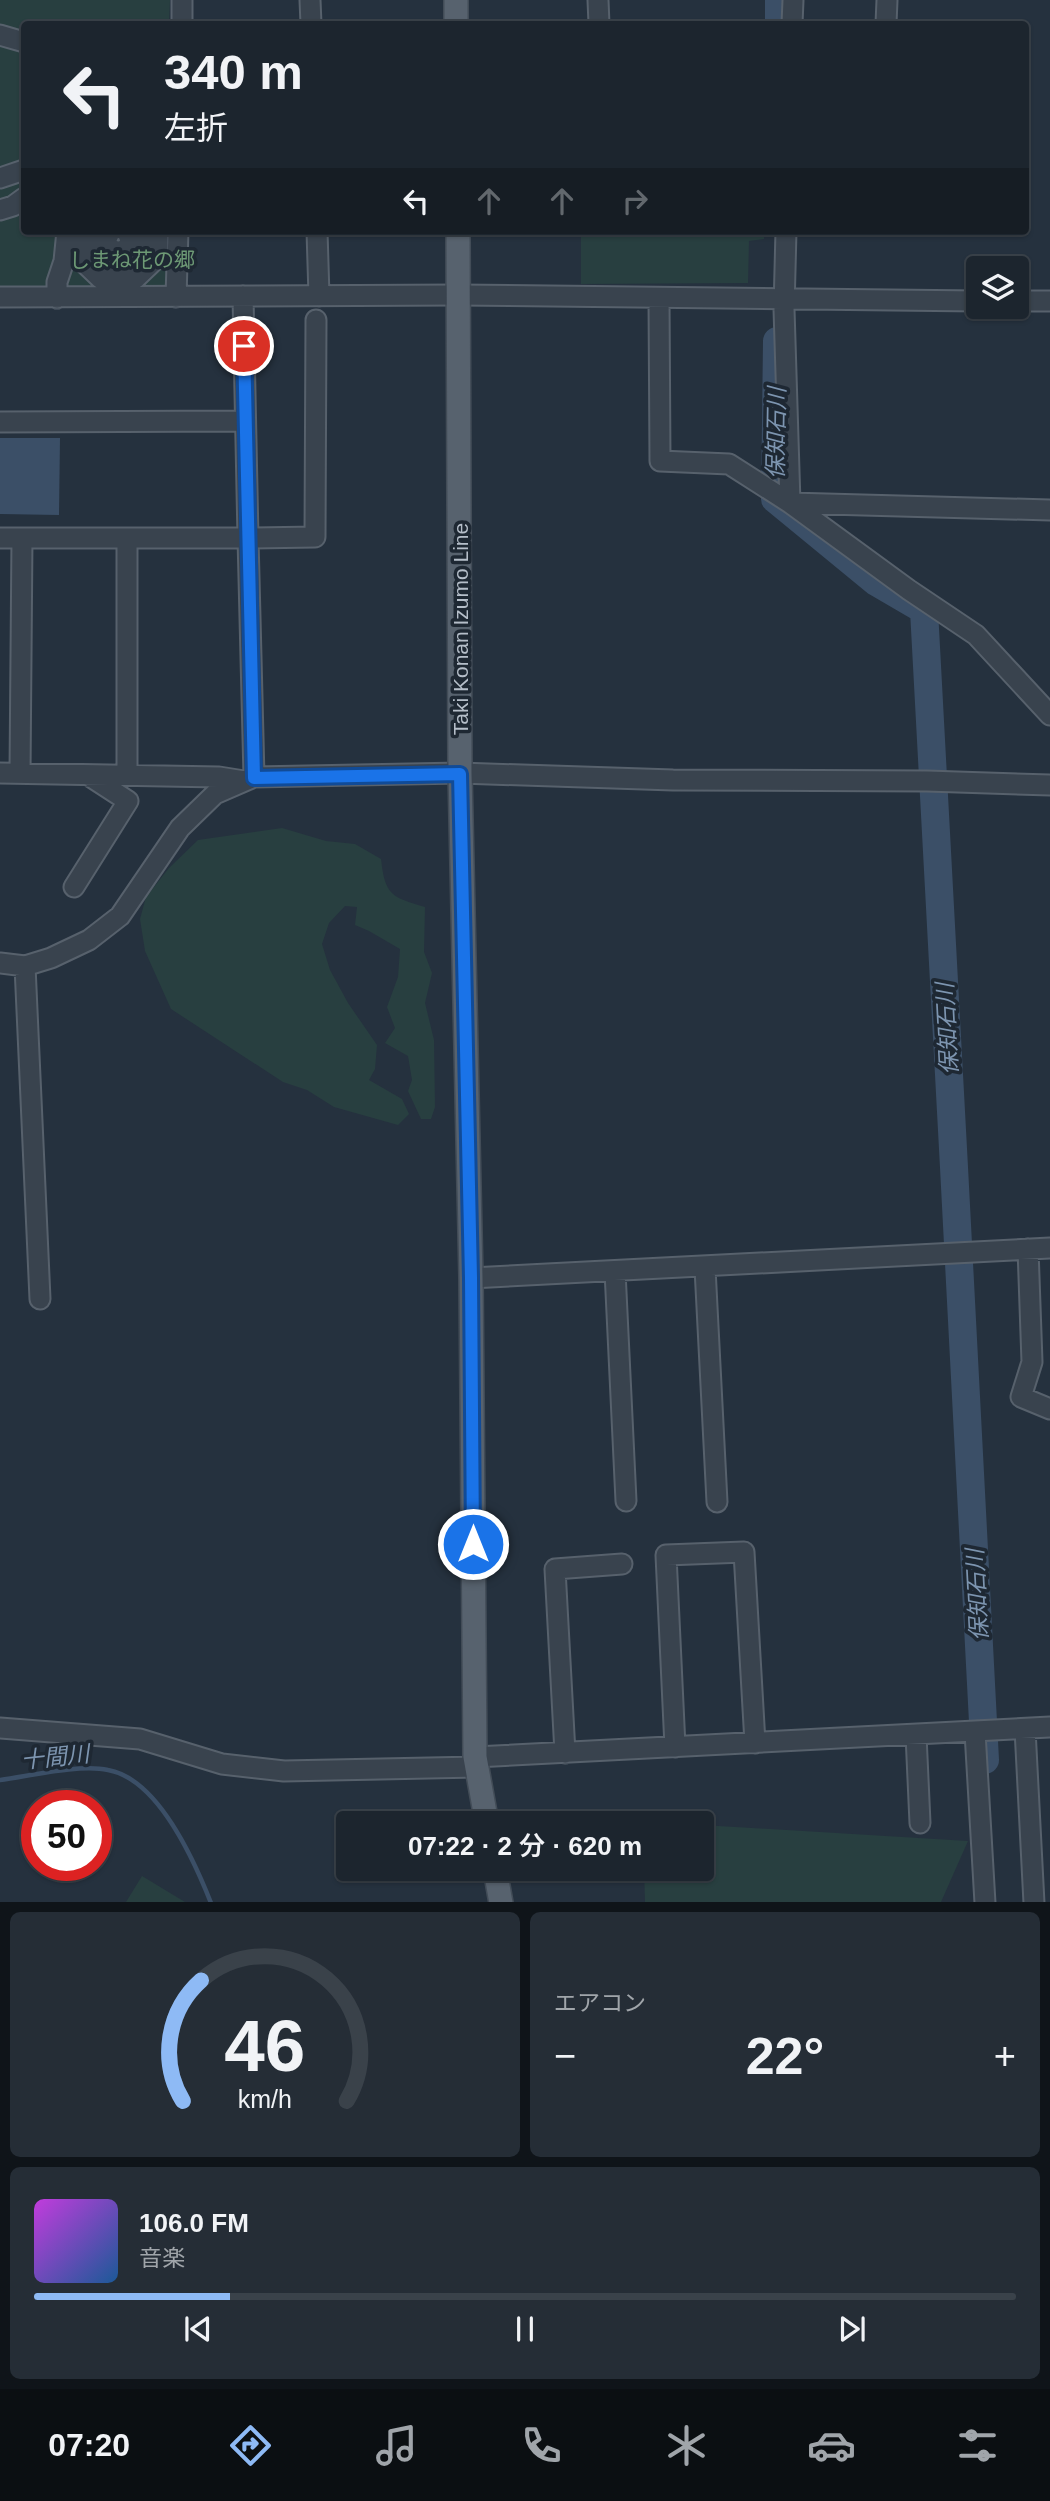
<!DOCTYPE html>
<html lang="ja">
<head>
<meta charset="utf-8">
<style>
	body { margin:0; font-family:Helvetica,"Noto Sans JP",sans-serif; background:#252d36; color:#f1f3f6; height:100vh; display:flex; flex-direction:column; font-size:26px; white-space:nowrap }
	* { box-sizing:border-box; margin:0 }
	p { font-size:23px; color:#a0a5aa }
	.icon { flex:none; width:38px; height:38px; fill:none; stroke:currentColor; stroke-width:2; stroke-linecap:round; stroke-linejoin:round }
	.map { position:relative; height:1902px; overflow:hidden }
	.drawer { display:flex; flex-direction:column; gap:10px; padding:10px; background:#0f1419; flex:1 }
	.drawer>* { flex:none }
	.banner { position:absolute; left:21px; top:21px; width:1008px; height:214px; border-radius:7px; box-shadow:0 2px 5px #0004,0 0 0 2px #3a424a; background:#1c252e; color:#f1f3f6; overflow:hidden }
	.tools { position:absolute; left:966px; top:256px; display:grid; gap:14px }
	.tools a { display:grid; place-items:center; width:63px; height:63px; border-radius:7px; background:#1c252e; box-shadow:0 2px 5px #0004,0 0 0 2px #3a424a; font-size:35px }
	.speed { position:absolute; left:21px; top:1790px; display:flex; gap:14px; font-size:35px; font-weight:700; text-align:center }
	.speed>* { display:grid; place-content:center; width:91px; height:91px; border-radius:50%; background:#1c252e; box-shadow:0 2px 5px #0004,0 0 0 2px #3a424a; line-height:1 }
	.speed .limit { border:10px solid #d22; background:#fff; color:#111 }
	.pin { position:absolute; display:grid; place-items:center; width:60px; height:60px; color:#fff; margin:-30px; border:4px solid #fff; border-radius:50%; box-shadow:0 2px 7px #0007 }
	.me { position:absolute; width:77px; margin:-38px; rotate:0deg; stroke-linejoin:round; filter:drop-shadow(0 0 5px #0008) }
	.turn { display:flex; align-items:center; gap:24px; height:147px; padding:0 28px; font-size:32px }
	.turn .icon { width:91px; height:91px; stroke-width:2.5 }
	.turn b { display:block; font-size:49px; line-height:60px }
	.lanes { display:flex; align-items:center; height:66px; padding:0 28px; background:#0003; justify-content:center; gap:35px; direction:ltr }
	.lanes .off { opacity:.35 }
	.big { font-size:52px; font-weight:600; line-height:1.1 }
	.drawer .widget { flex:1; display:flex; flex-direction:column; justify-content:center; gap:10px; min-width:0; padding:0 24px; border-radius:10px; background:#252d36 }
	.drawer .dial { align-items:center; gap:0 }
	.dial svg { height:182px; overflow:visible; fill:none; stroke:#3a424a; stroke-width:7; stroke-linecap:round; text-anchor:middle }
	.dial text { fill:#f1f3f6; stroke:none }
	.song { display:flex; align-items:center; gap:21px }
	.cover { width:84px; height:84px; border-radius:10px; background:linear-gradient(135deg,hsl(290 70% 55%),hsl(210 70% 35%)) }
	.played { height:7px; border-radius:4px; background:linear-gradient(90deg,#8ebaf5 20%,#3a424a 20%) }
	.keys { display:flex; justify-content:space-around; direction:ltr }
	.heat { display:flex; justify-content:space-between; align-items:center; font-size:38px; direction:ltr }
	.drawer .tiles { flex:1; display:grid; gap:10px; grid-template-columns:1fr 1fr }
	.widget:last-child { grid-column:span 2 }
	.trip { position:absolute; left:336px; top:1811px; width:378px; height:70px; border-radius:7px; background:#1c252e; box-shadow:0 2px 5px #0004,0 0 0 2px #3a424a; font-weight:600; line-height:70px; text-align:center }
	.tab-bar { display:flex; height:112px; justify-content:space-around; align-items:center; background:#0b0f12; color:#a0a5aa }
	.tab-bar .icon { width:49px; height:49px }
	.tab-bar .on { color:#8ebaf5 }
	.tab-bar b { font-size:32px; color:#f1f3f6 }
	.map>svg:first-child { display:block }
	.green { fill:#283f40 }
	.water { fill:#3b4f67 }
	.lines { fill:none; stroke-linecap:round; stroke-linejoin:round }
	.stream { stroke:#3b4f67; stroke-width:4.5 }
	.river { stroke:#3b4f67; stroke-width:28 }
	.minor-casing { stroke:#57616c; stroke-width:23 }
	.major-casing { stroke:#424c57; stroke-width:26 }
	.minor { stroke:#39434e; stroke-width:19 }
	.major { stroke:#57626e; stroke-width:23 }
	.route-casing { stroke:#114b97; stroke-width:18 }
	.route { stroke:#1a73e8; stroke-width:12 }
	.labels { text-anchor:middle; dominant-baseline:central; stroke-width:7; stroke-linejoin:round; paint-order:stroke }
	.park-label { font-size:21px; fill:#6d9975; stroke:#1e2833 }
	.street-label { font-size:21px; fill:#b5bec9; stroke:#1e2833 }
	.water-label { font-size:23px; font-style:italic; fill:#7d95b0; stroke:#1e2833 }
</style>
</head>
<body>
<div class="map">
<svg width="1050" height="1903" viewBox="0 0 1050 1903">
	<rect width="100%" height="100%" fill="#25313e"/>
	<path class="green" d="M0,0h170l-1,24h-145v207h144l-1,53 -5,5 -162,-3z
		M581,231h183v8l-15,2 -1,42 -167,1z
		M282,828l44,13 29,3 26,15c4,36 10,38 44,48l-1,45 8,21 -7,30 9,37 1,67 -4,12h-10l-13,-28 4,-11 -4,-24 -23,-13 10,-15 -8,-21 11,-30 2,-28 -31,-18 -14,-6 2,-18 -12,-1 -16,17 -7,21 8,26 18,33 29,42 -2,24 -6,11 33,19 7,15 -11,11 -64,-18 -27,-17 -24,-8 -112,-73 -26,-58 -5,-32 6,-22 23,-29 29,-28z
		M702,1825l266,16 -27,61h-296l-1,-33h58z
		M142,1876l43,26h-59z"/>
	<path class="water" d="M0,438h60l-1,77 -59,-1z"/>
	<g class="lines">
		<path class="stream" d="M0,1780c30,-4 79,-16 108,-10 50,9 86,90 103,133"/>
		<path class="river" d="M779,0v24
			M777,341l-2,158 101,83 48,28c23,383 39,767 61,1150"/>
		<g class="minor-casing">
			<path id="minor" d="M310,0l1,24
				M598,0l1,24
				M182,24v-24
				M792,24l1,-24
				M886,24l1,-24
				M0,35l24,7
				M0,178l24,-8
				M0,210l13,-4 11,-8
				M80,231l-2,26 23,22h34l23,-22v-26
				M93,231v19l13,15h21l16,-14v-20
				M111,231c-18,26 32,27 15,0
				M317,231l2,65
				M786,231l-2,78 6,194
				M0,297l459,-2 519,6
				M176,297l2,-66
				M57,298v-16l7,-21 3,-30
				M659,299l1,162 69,3 61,39 119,87 67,45 74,80
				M1017,301h33
				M0,422l245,-1
				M790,503l260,7
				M0,538h248l-5,-242
				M0,773l219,4 25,4
				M20,773l2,-235
				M127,775v-236
				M254,777l-6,-239 67,-1 1,-217
				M74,887l54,-86 -40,-26
				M0,963l25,3 26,-8 38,-18 31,-24 60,-88 35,-34 39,-17 206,-4 213,7 254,1 123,4
				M25,966l15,333
				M1028,1249l4,113 -11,35 29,12
				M705,1268l12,234
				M615,1271l11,230
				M471,1278l579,-30
				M0,1728l140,11 82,25 62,7 193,-4
				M1025,1729l9,174
				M975,1732l10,171
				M916,1735l4,88
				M675,1747l-9,-192 78,-3 11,191
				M565,1753l-10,-184 67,-5
				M475,1757l575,-30"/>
		</g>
		<g class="major-casing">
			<path id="major" d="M456,0v24
				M458,231l2,542 11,505 4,479 12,67
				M495,1869l6,34"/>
		</g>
		<use href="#minor" class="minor"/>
		<use href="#major" class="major"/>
	</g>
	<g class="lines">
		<g class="route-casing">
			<path id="route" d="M244,346l10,432 206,-4 11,504 2,266"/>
		</g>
		<use href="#route" class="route"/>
	</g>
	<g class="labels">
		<g class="park-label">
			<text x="132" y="259">しまね花の郷</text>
		</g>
		<g class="street-label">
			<text transform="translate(460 629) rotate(-90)">Taki Konan Izumo Line</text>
		</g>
		<g class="water-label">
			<text transform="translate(776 433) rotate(-89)">保知石川</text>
			<text transform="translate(947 1029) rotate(-93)">保知石川</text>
			<text transform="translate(977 1595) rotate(-93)">保知石川</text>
			<text transform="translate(55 1757) rotate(-6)">十間川</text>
		</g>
	</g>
</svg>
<div class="tools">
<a><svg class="icon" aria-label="layers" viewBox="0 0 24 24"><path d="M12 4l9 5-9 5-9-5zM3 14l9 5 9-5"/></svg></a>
</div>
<div class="speed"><div class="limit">50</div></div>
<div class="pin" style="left:244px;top:346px;background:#d93025"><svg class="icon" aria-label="arrive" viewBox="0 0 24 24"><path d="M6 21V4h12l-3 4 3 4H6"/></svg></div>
<svg class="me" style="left:473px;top:1544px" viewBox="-20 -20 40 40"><circle r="17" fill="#1a73e8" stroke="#fff" stroke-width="3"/><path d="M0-11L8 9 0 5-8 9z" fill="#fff"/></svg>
<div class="trip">07:22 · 2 分 · 620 m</div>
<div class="banner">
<div class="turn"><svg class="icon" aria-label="left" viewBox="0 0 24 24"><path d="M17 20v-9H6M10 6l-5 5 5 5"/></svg><div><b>340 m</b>左折</div></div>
<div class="lanes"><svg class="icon" aria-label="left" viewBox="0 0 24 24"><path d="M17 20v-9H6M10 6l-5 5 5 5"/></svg><svg class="icon off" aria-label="ahead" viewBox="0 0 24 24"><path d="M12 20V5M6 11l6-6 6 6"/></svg><svg class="icon off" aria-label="ahead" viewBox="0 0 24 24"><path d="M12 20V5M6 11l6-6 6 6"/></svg><svg class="icon off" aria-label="right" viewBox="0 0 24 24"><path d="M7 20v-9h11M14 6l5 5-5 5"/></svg></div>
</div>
</div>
<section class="drawer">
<div class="tiles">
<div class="widget dial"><svg viewBox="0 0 100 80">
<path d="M14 69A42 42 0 1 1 86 69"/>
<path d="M14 69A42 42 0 0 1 22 16" stroke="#8ebaf5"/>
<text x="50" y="56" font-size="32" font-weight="700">46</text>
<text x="50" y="72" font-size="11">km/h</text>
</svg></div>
<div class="widget"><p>エアコン</p>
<div class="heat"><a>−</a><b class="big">22°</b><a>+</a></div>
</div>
<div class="widget">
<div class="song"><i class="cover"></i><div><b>106.0 FM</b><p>音楽</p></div></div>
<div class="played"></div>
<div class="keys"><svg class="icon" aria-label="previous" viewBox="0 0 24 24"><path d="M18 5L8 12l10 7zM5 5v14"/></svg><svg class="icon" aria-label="pause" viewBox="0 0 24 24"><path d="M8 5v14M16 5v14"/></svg><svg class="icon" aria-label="next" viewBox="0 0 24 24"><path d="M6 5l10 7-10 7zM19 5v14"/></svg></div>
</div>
</div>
</section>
<nav class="tab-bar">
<b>07:20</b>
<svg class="icon on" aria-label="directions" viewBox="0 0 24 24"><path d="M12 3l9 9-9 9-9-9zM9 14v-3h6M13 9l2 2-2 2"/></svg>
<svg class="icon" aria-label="music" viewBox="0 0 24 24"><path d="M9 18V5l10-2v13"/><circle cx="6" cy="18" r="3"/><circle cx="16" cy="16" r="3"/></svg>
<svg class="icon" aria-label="phone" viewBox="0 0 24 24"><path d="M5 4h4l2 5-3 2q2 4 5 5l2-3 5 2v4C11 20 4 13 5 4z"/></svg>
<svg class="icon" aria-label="climate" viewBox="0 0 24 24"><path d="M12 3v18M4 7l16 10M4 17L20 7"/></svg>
<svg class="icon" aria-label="car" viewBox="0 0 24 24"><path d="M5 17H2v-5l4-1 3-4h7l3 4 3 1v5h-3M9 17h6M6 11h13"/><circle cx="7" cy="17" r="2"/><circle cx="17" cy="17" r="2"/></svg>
<svg class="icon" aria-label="filters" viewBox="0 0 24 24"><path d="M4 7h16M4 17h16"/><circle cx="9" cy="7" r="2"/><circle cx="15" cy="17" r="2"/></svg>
</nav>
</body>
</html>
